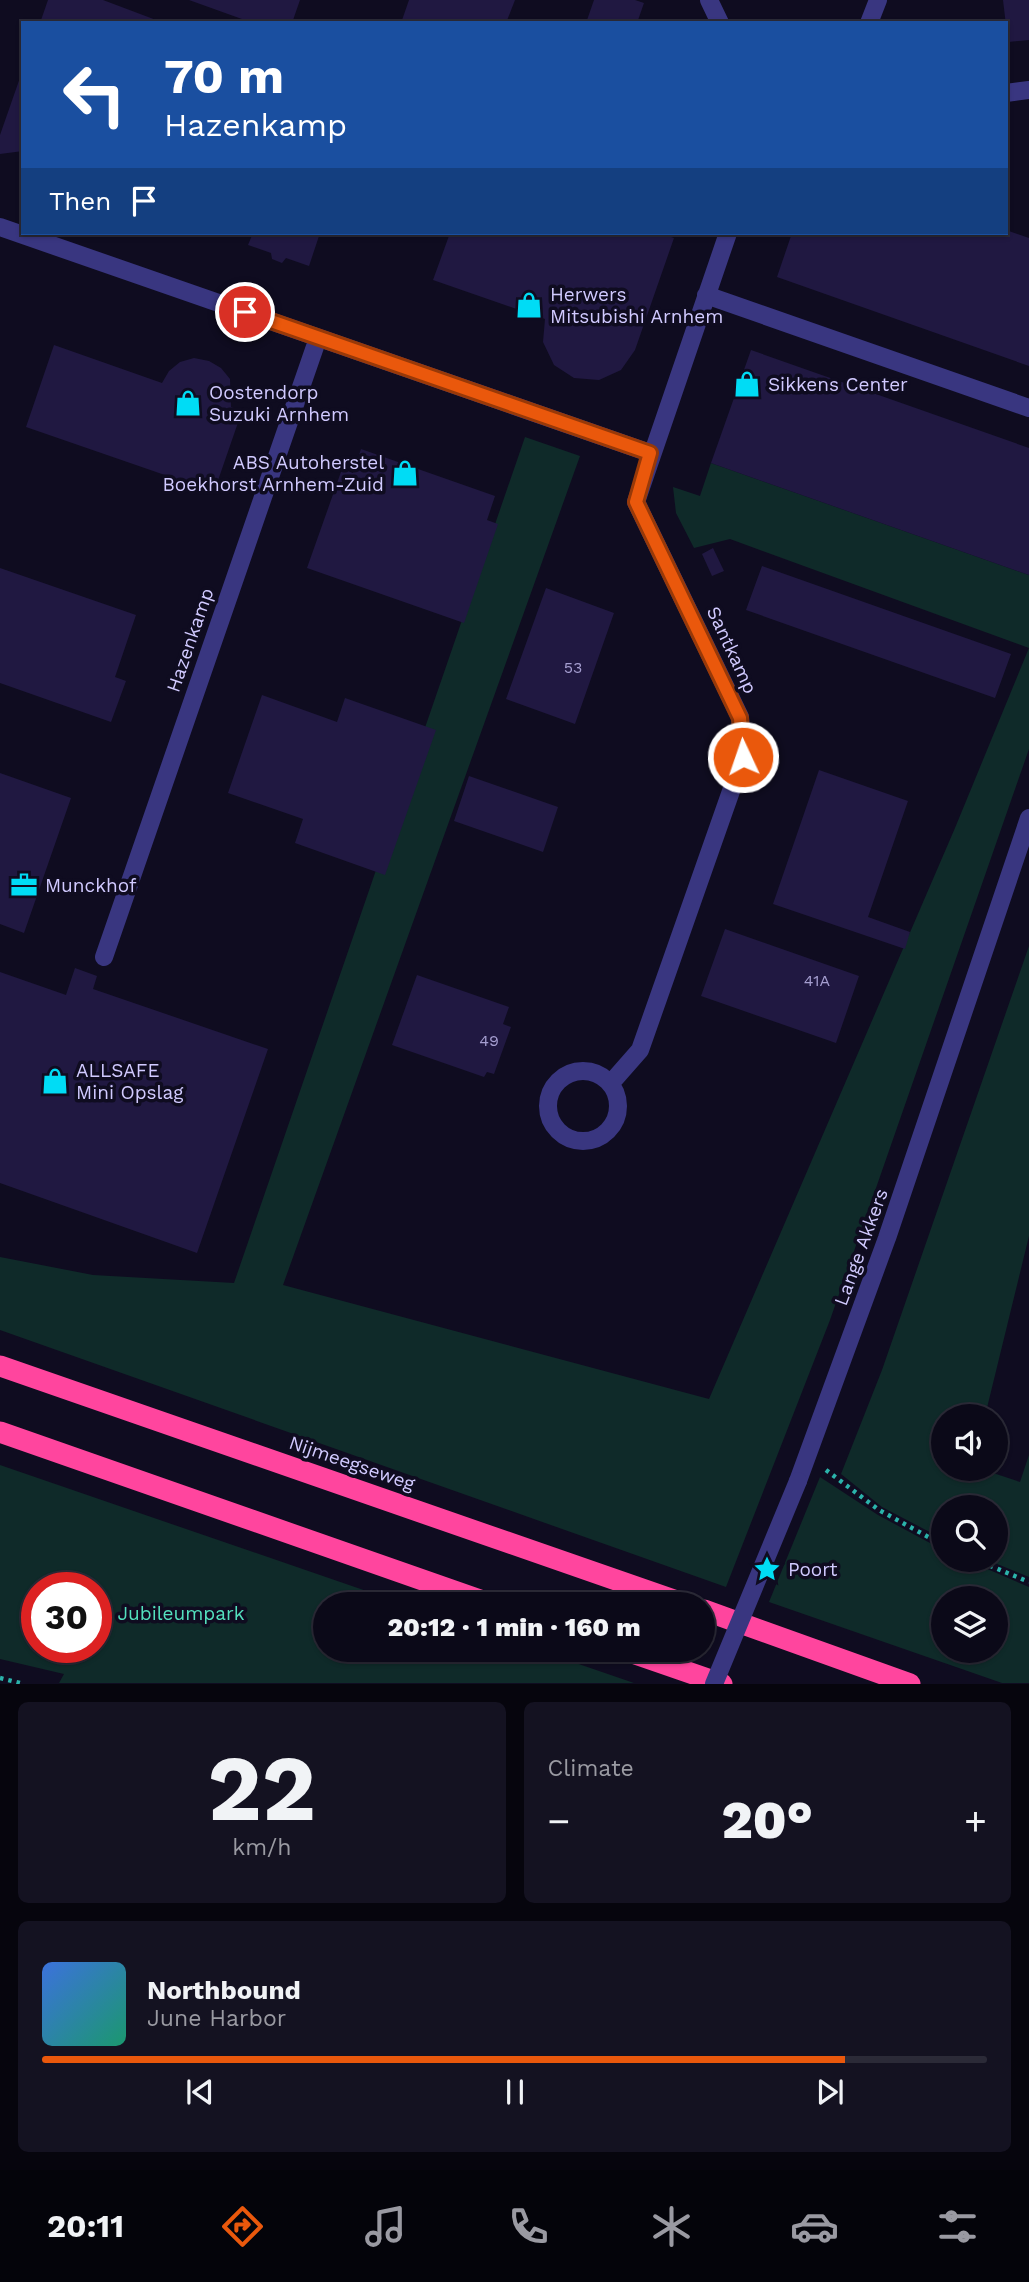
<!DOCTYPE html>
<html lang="en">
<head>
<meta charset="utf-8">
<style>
	body { margin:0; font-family:"Work Sans",sans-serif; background:#141221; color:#f1f3f6; height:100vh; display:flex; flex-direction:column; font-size:26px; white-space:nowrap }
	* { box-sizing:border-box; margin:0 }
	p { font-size:23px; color:#9a9aa2 }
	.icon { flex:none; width:38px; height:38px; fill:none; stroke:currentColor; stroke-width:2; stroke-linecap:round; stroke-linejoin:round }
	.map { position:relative; height:1684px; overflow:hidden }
	.details { display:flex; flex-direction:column; gap:18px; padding:18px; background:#06050d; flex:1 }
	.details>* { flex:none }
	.banner { position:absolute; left:21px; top:21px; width:987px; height:214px; border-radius:0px; box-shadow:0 2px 5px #0004,0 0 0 2px #2b2a37; background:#1a4fa0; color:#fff; overflow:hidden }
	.buttons { position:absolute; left:931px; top:1404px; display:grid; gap:14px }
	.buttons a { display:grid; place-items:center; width:77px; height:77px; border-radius:50%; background:#0b0918; box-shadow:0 2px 5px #0004,0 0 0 2px #2b2a37; font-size:35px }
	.speed { position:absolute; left:21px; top:1572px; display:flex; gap:14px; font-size:35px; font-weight:700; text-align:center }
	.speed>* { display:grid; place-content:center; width:91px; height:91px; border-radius:50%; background:#0b0918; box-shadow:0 2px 5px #0004,0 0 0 2px #2b2a37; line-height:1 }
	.speed .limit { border:10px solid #d22; background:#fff; color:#111 }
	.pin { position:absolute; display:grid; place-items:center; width:60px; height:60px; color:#fff; margin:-30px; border:4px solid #fff; border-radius:50%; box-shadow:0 2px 7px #0007 }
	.me { position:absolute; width:77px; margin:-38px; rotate:357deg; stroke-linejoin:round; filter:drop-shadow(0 0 5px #0008) }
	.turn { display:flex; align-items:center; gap:24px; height:147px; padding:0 28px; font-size:32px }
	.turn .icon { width:91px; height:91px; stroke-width:2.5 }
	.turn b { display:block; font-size:49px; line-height:60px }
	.then { display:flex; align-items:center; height:66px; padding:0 28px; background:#0003; gap:14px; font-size:26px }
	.big { font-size:52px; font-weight:800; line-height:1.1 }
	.details .widget { flex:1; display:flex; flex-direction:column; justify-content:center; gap:10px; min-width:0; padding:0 24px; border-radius:10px; background:#141221 }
	.details .dial { align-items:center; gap:0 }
	.dial b { font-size:91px; line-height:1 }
	.song { display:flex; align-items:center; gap:21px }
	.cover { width:84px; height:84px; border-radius:10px; background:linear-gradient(135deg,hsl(220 70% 55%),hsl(160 70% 35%)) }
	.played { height:7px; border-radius:4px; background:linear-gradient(90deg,#ea580c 85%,#2b2a37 85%) }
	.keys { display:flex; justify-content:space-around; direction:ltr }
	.heat { display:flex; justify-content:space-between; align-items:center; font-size:38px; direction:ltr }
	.details .tiles { flex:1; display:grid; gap:18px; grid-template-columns:1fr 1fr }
	.widget:last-child { grid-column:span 2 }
	.trip { position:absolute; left:313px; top:1592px; width:402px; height:70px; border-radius:35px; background:#0b0918; box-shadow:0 2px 5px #0004,0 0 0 2px #2b2a37; font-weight:800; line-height:70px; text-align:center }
	.tabs { display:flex; height:112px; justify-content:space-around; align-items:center; background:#04040a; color:#9a9aa2 }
	.tabs .icon { width:49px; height:49px }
	.tabs .on { color:#ea580c }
	.tabs b { font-size:32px; color:#f1f3f6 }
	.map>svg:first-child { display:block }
	.green { fill:#0f2a29; fill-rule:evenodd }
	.building { fill:#201841 }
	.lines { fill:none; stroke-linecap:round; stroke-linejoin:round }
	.path { stroke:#2bb3ab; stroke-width:4.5; stroke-dasharray:3.5 5; stroke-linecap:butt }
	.minor { stroke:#393680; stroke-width:18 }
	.highway { stroke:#ff459e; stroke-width:21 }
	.minor-bridge { stroke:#393680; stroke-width:18 }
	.route-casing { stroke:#983908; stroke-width:18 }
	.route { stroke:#ea580c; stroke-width:12 }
	.labels { text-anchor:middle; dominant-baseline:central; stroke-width:7; stroke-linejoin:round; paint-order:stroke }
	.number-label { font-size:16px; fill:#a59ed0 }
	.poi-label { font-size:19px; fill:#d1caff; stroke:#0f0c20; text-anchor:start }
	.street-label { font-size:19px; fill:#d1caff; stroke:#0f0c20 }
	.park-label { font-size:19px; fill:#54e1be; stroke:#0f0c20 }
</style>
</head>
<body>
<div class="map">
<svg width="1029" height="1684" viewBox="0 0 1029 1684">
	<rect width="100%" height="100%" fill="#0f0c20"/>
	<path class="green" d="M525,437l55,19 -297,829 426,114 246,-571 74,-180 -299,-109 -36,9 -18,-35 -3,-26 27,9 11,-33 318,112v174l-199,571 -104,267 -726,-257v-73l93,18 141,8z
		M1029,946v290l-44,180h-42v52h35l42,14 9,-27v122l-44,-18h11v-52h-53v32l-61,-32 -41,-33 41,-104z
		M0,1465l407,140h-81v45h212l96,33h-575l5,-9 -64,-15zM96,1587v60h-59v-60z
		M820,1477l58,38 65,35v9h21l65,28v96h-27l-233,-81zM943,1598h53v52h-53z"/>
	<path class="building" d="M48,0h55l61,23h-124z
		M189,0h111l-8,23h-39z
		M409,0h106l-9,23h-105z
		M594,0h41l9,3 -7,20h-51z
		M1003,0h26v40l-21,2z
		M22,72l1,79 -23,3v-19z
		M1006,230l23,8v128l-252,-89 15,-44z
		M253,233h67l-11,33 -23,-8 -4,5 -10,-4 -1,-6 -23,-8z
		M450,233h210l14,5 -39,112 -14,20 -22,10 -25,-2 -20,-13 -11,-23 2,-23 -112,-39z
		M54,345l108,38 7,-12 11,-9 14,-4 15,3 12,7 9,11 1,28 11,4 -28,81 -188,-65z
		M751,350l278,98v127l-318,-112z
		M361,449l134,47 -8,24 11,4 -34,99 -157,-55 35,-99 11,4z
		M713,548l11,23 -12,5 -10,-22z
		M762,566l249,88 -16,44 -249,-88z
		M0,568l136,47 -21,62 11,4 -15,41 -111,-39z
		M546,588l68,25 -39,111 -69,-25z
		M262,695l75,27 8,-24 91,32 -51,145 -90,-32 8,-24 -75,-26z
		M819,770l89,31 -40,116 42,15 -5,17 -132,-45z
		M0,773l71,25 -47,135 -24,-9z
		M469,776l89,31 -15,45 -89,-31z
		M725,929l134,47 -23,67 -135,-47z
		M75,968l22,8 -4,13 175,60 -71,204 -197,-70v-211l66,23z
		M417,975l92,32 -6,17 8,3 -17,47 -7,-2 -3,5 -92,-32z"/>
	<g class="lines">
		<path class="path" d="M826,1470l53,40 64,35
			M974,1559l55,23
			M0,1678l24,6"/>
		<path class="minor" d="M709,0l11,23
			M869,23l9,-23
			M1006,93l23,-3
			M0,227l650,226
			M706,295l323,113
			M104,957l214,-619
			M548 1106a35 35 0 1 1 70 0a35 35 0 1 1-70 0Z
			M611,1083l29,-33 103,-293 -3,-40 -104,-215 92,-269
			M798,1481l89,-243 142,-420"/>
		<path class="highway" d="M0,1366l688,239
			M0,1432l494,173
			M704,1610l206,74
			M624,1650l98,34"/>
		<path class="minor-bridge" d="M714,1684l84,-203"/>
	</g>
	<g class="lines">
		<g class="route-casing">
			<path id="route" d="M245,312l405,141 -14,49 104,216 3,39"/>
		</g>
		<use href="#route" class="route"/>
	</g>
	<defs>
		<g id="shop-bare" transform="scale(2.1)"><path d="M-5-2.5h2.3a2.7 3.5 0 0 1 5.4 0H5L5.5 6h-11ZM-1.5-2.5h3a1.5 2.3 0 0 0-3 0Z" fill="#00dcf5" stroke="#0f0c20" stroke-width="2.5" paint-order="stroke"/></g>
		<g id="office-bare" transform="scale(2.1)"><path d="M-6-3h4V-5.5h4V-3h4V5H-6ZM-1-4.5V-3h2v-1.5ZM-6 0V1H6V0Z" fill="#00dcf5" stroke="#0f0c20" stroke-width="2.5" paint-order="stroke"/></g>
		<g id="sight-bare" transform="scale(2.1)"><path d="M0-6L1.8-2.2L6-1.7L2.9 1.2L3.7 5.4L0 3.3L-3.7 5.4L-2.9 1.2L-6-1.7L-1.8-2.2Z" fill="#00dcf5" stroke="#0f0c20" stroke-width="2.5" paint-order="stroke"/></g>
	</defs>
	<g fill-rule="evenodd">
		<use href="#shop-bare" x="529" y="305"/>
		<use href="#shop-bare" x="747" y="384"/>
		<use href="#shop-bare" x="188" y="403"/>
		<use href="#shop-bare" x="405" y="473"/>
		<use href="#office-bare" x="24" y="885"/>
		<use href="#shop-bare" x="55" y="1081"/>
		<use href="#sight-bare" x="767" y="1569"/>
	</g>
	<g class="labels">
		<g class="number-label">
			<text x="573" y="667">53</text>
			<text x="817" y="980">41A</text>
			<text x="489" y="1040">49</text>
		</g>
		<g class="poi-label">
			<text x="550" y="294">Herwers<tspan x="550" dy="22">Mitsubishi Arnhem</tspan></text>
			<text x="768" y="384">Sikkens Center</text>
			<text x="209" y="392">Oostendorp<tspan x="209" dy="22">Suzuki Arnhem</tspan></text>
			<text x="384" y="462" text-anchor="end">ABS Autoherstel<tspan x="384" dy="22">Boekhorst Arnhem-Zuid</tspan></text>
			<text x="45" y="885">Munckhof</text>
			<text x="76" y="1070">ALLSAFE<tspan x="76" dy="22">Mini Opslag</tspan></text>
			<text x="788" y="1569">Poort</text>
		</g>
		<g class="street-label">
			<text transform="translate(190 640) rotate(-71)">Hazenkamp</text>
			<text transform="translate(732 650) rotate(65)">Santkamp</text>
			<text transform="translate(861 1247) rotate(-70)">Lange Akkers</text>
			<text transform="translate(352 1463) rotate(19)">Nijmeegseweg</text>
		</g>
		<g class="park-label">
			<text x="181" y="1613">Jubileumpark</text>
		</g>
	</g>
</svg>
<div class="buttons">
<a><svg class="icon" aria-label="sound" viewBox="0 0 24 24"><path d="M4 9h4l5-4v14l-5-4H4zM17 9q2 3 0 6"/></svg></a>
<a><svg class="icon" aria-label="search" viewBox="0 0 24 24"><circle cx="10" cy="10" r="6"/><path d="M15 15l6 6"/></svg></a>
<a><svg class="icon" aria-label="layers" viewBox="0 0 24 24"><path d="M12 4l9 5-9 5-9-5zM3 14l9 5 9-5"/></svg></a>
</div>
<div class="speed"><div class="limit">30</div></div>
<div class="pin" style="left:245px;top:312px;background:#d93025"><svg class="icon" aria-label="arrive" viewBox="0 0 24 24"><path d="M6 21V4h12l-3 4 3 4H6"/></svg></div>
<svg class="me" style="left:743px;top:757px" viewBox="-20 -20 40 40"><circle r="17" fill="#ea580c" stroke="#fff" stroke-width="3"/><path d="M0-11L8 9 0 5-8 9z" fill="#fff"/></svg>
<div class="trip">20:12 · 1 min · 160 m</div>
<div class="banner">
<div class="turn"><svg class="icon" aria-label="left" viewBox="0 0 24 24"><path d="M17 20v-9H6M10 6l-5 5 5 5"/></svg><div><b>70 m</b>Hazenkamp</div></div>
<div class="then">Then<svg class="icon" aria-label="arrive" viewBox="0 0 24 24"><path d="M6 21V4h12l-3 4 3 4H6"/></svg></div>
</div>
</div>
<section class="details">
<div class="tiles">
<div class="widget dial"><b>22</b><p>km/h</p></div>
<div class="widget"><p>Climate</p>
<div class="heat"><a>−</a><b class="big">20°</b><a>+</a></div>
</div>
<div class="widget">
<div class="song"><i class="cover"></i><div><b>Northbound</b><p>June Harbor</p></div></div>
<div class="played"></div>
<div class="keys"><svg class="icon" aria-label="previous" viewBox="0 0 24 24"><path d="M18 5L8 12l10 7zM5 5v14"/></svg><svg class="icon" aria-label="pause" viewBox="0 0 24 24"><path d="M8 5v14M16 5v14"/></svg><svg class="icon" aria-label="next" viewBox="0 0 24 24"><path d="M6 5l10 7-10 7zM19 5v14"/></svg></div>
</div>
</div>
</section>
<nav class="tabs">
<b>20:11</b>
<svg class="icon on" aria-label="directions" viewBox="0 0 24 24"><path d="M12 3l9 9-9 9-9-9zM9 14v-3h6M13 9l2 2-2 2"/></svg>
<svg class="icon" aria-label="music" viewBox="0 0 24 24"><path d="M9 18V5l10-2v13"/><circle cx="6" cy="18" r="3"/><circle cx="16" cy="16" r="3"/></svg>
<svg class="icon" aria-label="phone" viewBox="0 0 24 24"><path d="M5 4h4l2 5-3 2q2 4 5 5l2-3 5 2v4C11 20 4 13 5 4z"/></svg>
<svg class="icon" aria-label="climate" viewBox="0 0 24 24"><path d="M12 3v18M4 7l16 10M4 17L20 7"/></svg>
<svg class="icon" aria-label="car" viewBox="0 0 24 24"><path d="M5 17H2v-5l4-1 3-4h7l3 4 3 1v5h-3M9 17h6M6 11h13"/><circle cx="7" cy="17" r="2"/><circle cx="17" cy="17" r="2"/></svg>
<svg class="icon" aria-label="filters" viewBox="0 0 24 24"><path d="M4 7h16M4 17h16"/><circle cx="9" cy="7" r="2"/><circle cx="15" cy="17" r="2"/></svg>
</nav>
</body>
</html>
